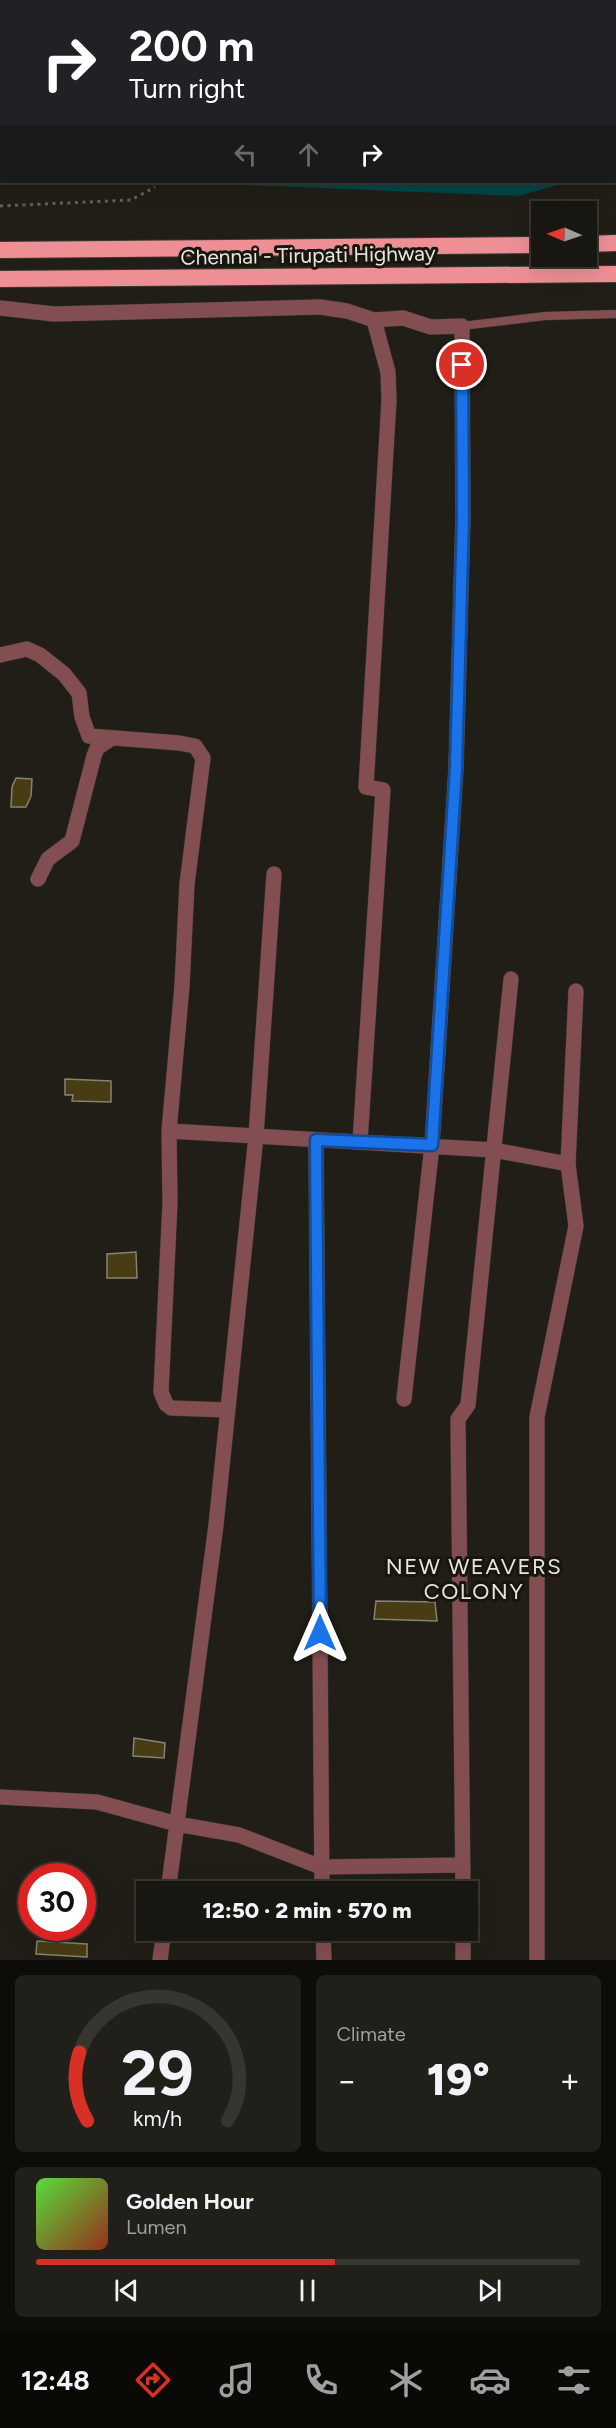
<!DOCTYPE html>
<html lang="en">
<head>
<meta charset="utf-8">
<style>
	body { margin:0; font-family:Figtree,sans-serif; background:#211f19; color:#f1f3f6; height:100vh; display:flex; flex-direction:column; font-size:22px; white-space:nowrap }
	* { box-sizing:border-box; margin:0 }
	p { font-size:20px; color:#9f9f9f }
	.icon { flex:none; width:33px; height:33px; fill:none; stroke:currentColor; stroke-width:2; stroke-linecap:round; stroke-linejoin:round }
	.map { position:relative; height:1960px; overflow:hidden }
	.details { display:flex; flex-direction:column; gap:15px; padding:15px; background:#0d0c09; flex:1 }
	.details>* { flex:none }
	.guide { position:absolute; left:0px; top:0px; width:616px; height:183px; box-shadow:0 6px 24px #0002,0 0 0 2px #363530; background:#202124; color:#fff; overflow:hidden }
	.needle { width:39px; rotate:272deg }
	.tools { position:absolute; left:531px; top:201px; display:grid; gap:12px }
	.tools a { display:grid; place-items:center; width:66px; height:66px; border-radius:0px; background:#181610; box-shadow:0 6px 24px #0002,0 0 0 2px #363530; font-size:30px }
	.speed { position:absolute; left:18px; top:1863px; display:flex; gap:12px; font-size:30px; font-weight:700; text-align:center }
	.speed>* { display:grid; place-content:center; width:78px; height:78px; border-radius:50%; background:#181610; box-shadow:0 6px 24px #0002,0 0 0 2px #363530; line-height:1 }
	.speed .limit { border:9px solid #d22; background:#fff; color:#111 }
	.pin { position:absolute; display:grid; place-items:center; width:51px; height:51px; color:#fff; margin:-26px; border:3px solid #fff; border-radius:50%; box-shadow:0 2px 6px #0007 }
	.me { position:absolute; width:66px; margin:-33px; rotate:0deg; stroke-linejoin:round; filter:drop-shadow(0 0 4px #0008) }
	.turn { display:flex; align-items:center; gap:21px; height:126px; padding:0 30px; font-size:27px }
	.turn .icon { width:78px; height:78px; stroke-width:2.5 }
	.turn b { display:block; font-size:42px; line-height:51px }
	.lanes { display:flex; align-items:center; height:57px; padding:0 30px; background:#0003; justify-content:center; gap:30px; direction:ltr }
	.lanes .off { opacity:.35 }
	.big { font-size:45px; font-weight:800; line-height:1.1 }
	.details .widget { flex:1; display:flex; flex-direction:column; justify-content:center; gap:9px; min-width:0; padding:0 21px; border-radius:9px; background:#211f19 }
	.details .dial { align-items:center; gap:0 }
	.dial svg { height:156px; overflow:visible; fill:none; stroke:#363530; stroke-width:7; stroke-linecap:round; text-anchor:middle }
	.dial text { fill:#f1f3f6; stroke:none }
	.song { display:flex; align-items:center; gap:18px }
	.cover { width:72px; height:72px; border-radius:9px; background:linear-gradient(135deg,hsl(110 70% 55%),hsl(10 70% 35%)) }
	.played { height:6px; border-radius:3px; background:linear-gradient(90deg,#d93025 55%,#363530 55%) }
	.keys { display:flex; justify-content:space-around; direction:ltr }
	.heat { display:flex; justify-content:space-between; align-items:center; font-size:33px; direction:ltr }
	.details .tiles { flex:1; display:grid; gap:15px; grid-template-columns:1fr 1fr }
	.widget:last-child { grid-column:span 2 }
	.trip { position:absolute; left:136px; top:1881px; width:342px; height:60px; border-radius:0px; background:#181610; box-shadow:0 6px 24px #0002,0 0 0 2px #363530; font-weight:800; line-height:60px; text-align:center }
	.dock { display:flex; height:96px; justify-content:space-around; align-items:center; background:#0a0906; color:#9f9f9f }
	.dock .icon { width:42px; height:42px }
	.dock .selected { color:#d93025 }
	.dock b { font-size:27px; color:#f1f3f6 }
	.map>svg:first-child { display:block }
	.water { fill:#014648 }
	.building { fill:#483c12; stroke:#858278; stroke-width:1.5 }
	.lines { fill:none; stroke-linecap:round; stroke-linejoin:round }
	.service-casing { stroke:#3c3a32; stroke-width:9 }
	.minor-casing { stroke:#3c3a32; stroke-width:16 }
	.trunk-casing { stroke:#3c3a32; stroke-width:18 }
	.path { stroke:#626059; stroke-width:3; stroke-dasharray:3 4.5; stroke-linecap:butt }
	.service { stroke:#834e51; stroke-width:8 }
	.minor { stroke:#834e51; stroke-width:15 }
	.trunk { stroke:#ee8f96; stroke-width:16 }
	.route-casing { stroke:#114b97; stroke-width:15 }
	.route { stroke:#1a73e8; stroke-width:10 }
	.labels { text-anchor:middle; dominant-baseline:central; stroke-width:6; stroke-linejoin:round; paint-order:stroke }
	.street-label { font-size:21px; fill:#e7e5e0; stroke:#17150d }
	.neighbourhood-label { font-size:22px; letter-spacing:1.5px; fill:#e7e5e0; stroke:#17150d }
</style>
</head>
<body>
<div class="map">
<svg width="616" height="1960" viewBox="0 0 616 1960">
	<rect width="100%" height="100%" fill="#201e16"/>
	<path class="water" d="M0,0h443v1l-441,1 -1,14z
		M171,182h397l-49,14z"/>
	<path class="building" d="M16,778l16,1 -1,17 -5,11h-15l1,-20z
		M65,1079l46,2v21l-39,-1 1,-6h-8z
		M136,1252l1,26h-30v-24z
		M376,1601l59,1 2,19 -63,-2z
		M134,1738l31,5 -1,15 -31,-2z
		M37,1941l50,3v13l-51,-3z"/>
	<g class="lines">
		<g class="service-casing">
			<path id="service" d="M462,326l83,-10 71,-2"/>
		</g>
		<g class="minor-casing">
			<path id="minor" d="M0,308l54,6 266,-7 27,4 27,9 14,52 1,28 -23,387 17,3 -23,351
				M374,320l29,-2 28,9 31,-1 1,191 -7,251 -24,377 -28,254
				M0,655l27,-6 13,6 24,19 15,19 3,24 7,19 90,7 16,3 8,12 -16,126 -5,102 -13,145 1,72 -9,189 5,12 5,4 56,2
				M38,879l10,-20 24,-18 22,-85 3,-8 15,-10
				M169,1131l325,19 74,14
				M316,1140l6,752
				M0,1797l97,5 80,22 62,11 82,32 142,-2
				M168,1892l48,-367 40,-389 18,-262
				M463,1892l-5,-473 10,-14 43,-426
				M323,1930l1,30
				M160,1960l4,-30
				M463,1960v-30
				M537,1960v-543l39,-191 -8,-62 8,-173"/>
		</g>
		<g class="trunk-casing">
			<path id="trunk" d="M586,244l30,-1
				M0,250l542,-5
				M0,279l616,-5"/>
		</g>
		<path class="path" d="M0,206l131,-6 24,-13"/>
		<use href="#service" class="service"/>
		<use href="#minor" class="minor"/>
		<use href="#trunk" class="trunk"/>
	</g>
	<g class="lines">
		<g class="route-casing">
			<path id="route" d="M320,1633l-4,-493 116,5 24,-377 7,-251 -1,-152"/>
		</g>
		<use href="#route" class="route"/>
	</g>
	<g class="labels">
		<g class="street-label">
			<text transform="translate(308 255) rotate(-1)">Chennai - Tirupati Highway</text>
		</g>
		<g class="neighbourhood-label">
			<text x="474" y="1566">NEW WEAVERS<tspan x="474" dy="25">COLONY</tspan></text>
		</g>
	</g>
</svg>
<div class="tools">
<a><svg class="needle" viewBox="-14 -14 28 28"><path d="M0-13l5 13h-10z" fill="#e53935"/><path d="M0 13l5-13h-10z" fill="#9f9f9f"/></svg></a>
</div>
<div class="speed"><div class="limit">30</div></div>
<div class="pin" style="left:462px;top:365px;background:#d93025"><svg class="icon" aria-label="arrive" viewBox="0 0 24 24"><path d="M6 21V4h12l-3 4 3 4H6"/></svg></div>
<svg class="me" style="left:320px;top:1633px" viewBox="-20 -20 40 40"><path d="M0-17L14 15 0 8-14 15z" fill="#1a73e8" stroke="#fff" stroke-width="4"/></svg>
<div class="trip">12:50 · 2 min · 570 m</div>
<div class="guide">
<div class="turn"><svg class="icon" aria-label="right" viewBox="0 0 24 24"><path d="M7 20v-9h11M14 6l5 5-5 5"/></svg><div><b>200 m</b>Turn right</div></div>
<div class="lanes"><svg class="icon off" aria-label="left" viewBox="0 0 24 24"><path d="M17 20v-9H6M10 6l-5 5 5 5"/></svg><svg class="icon off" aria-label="ahead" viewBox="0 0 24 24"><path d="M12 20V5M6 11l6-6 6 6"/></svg><svg class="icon" aria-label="right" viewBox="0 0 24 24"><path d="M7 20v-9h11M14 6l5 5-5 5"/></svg></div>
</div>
</div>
<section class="details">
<div class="tiles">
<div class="widget dial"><svg viewBox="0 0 100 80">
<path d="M14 69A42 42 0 1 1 86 69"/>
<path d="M14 69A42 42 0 0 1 10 34" stroke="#d93025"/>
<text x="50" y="56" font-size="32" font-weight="700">29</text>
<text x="50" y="72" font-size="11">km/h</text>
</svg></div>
<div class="widget"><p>Climate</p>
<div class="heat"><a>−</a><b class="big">19°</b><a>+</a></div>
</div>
<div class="widget">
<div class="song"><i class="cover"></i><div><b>Golden Hour</b><p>Lumen</p></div></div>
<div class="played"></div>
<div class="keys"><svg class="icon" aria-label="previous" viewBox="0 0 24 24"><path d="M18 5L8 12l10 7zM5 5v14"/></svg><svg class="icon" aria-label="pause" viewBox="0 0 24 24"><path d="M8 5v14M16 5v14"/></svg><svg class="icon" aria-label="next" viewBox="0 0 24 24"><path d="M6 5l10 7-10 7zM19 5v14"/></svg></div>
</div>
</div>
</section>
<nav class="dock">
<b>12:48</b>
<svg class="icon selected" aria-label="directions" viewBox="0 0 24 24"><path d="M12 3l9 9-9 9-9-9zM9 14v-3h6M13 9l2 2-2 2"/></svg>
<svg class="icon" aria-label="music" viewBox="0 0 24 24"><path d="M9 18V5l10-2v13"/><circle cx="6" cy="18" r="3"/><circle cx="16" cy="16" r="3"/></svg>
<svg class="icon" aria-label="phone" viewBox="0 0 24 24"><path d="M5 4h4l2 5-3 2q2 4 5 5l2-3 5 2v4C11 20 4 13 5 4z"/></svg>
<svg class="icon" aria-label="climate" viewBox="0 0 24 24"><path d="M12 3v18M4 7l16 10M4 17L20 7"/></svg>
<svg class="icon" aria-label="car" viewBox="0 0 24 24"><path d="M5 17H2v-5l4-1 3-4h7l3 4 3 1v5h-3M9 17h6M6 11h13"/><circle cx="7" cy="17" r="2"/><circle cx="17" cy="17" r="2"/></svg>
<svg class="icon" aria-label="filters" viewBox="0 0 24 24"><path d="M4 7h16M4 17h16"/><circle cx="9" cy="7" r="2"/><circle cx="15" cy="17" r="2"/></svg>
</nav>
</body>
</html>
